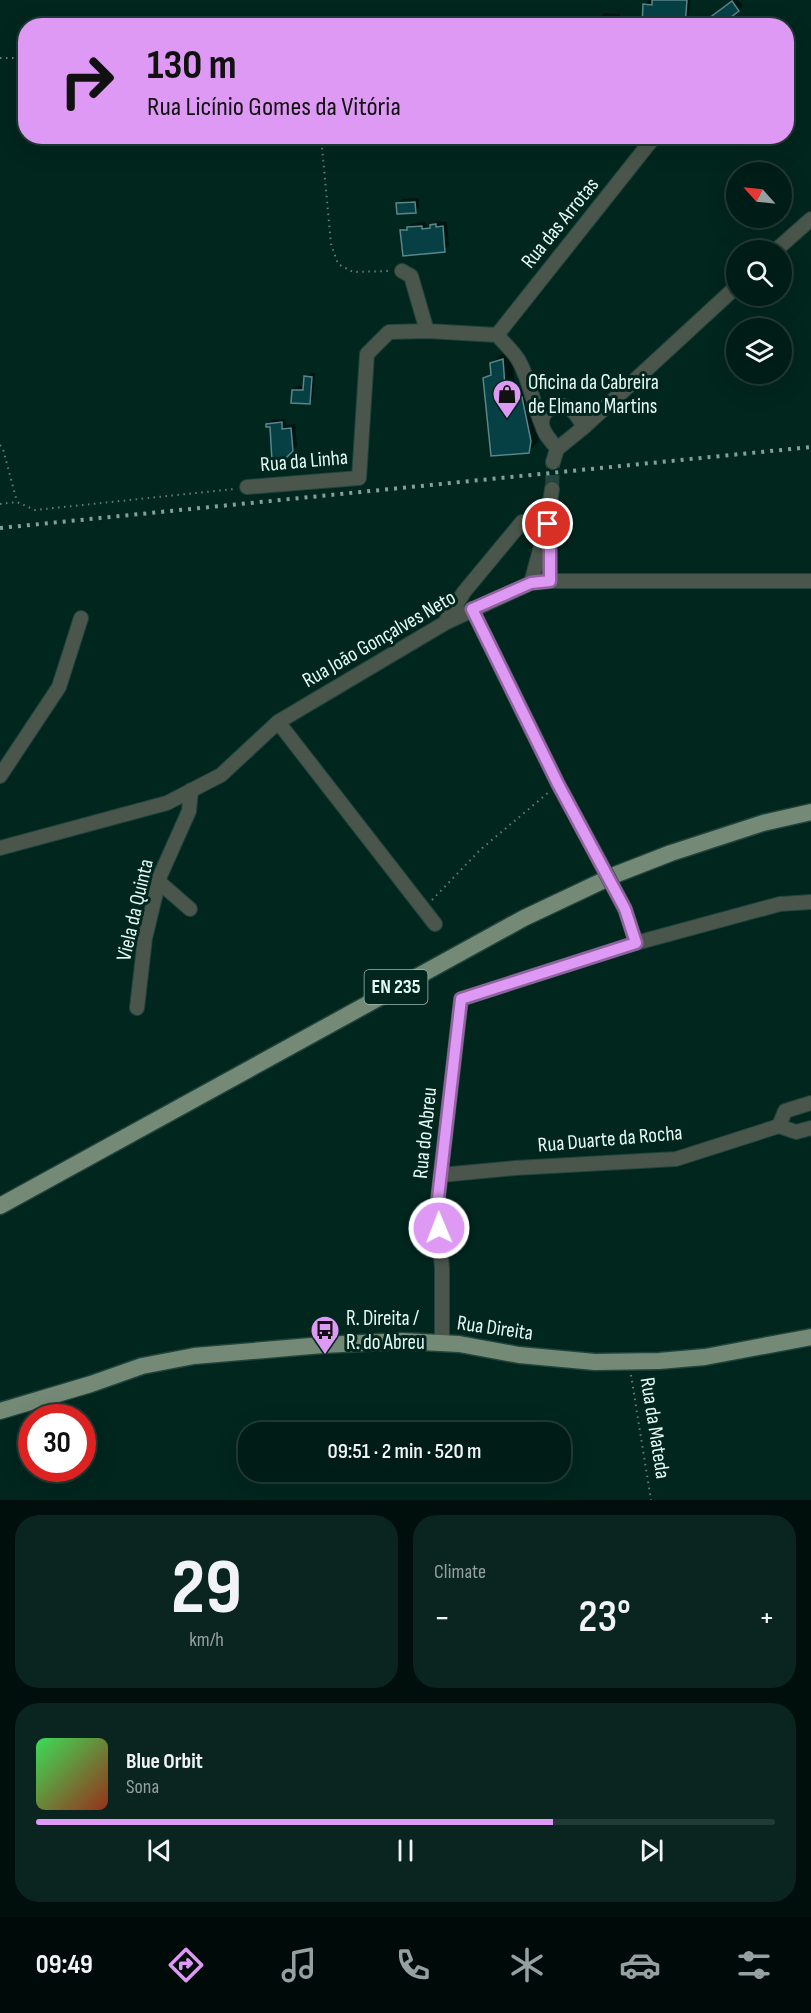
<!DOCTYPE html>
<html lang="en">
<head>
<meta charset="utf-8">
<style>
	body { margin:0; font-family:"Sofia Sans Condensed",sans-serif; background:#0a251f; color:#f1f3f6; height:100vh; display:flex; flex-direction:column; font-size:22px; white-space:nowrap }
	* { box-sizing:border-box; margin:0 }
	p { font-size:20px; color:#95a1a1 }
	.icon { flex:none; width:33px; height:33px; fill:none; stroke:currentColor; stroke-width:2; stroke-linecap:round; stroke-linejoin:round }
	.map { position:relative; height:1500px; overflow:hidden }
	.panel { display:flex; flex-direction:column; gap:15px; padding:15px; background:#000f0c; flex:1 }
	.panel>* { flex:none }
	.top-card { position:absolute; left:18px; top:18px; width:776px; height:126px; border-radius:24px; box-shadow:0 6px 24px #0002,0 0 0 2px #223a35; background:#dd99f3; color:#111; overflow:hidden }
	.needle { width:39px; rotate:297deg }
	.fabs { position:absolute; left:726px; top:162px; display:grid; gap:12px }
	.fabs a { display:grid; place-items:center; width:66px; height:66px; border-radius:50%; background:#001c16; box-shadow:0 6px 24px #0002,0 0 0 2px #223a35; font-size:30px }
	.speed { position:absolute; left:18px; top:1404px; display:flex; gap:12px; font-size:30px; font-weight:700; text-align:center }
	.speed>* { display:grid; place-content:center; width:78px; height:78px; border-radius:50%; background:#001c16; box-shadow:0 6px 24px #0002,0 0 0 2px #223a35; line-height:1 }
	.speed .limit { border:9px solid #d22; background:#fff; color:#111 }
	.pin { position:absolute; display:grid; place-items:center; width:51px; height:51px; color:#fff; margin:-26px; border:3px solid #fff; border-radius:50%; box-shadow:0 2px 6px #0007 }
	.me { position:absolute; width:66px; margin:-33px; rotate:359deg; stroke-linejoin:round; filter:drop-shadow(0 0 4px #0008) }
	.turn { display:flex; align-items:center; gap:21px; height:126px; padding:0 30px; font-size:27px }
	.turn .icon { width:78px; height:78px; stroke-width:2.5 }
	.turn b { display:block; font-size:42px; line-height:51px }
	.big { font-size:45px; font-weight:600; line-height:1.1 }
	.panel .widget { flex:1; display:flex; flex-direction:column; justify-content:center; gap:9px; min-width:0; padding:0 21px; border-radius:24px; background:#0a251f }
	.panel .dial { align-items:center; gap:0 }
	.dial b { font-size:78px; line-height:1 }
	.song { display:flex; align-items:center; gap:18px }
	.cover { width:72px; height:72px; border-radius:9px; background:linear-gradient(135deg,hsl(130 70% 55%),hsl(10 70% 35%)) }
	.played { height:6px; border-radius:3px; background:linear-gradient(90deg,#dd99f3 70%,#223a35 70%) }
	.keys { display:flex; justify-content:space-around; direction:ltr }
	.heat { display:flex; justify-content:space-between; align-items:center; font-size:33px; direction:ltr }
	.panel .tiles { flex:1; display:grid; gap:15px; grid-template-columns:1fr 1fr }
	.widget:last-child { grid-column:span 2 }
	.trip { position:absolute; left:238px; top:1422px; width:333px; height:60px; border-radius:24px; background:#001c16; box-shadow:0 6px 24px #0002,0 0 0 2px #223a35; font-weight:600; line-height:60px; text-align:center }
	.menu { display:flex; height:96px; justify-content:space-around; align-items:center; background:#000b09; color:#95a1a1 }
	.menu .icon { width:42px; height:42px }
	.menu .current { color:#dd99f3 }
	.menu b { font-size:27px; color:#f1f3f6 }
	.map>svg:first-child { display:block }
	.shadow { fill:#0007 }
	.building { fill:#064045; stroke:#5a8589; stroke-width:1.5 }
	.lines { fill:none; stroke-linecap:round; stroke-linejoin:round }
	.minor-tunnel { stroke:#22463e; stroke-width:14; stroke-dasharray:14 7; stroke-linecap:butt }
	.minor-casing { stroke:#20443c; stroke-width:16 }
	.major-casing { stroke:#20443c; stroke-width:19 }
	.path { stroke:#628079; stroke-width:2; stroke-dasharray:1.5 4.5; stroke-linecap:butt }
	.minor { stroke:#4a554b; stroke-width:14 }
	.major { stroke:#748a76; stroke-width:16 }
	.rail { stroke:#84a098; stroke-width:4; stroke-dasharray:3 6; stroke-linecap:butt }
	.minor-bridge-casing { stroke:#20443c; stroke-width:16; stroke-linecap:butt }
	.minor-bridge { stroke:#4a554b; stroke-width:14 }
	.route-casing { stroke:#90639e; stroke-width:15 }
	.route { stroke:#dd99f3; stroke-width:10 }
	.labels { text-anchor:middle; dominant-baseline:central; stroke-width:6; stroke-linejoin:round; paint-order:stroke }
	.shield { fill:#00261e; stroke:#a0bab3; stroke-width:1.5 }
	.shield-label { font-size:20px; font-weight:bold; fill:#e5faf3 }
	.street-label { font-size:21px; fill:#e5faf3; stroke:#00261e }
	.poi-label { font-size:21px; fill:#e5faf3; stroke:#00261e; text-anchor:start }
</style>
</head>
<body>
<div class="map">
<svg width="811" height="1500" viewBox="0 0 811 1500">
	<rect width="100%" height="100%" fill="#00261e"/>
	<path class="shadow" d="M649,0h41l-2,26h-45l2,-21z
		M734,0h4l5,6 -23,18 -2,-12z
		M604,13l16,1 -1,12h-20l1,-9z
		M419,198v9l-4,5 -17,-8 4,-5z
		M436,221l11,1 2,24 -5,4 -42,-19 11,-8 13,-1v4l6,-1z
		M512,351l3,40 15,-2 10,42 -2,11 -10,10 -44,-73 8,-8v-7l9,-10z
		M310,373h5l-2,26 -4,4 -16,-13 5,-4h7v-9z
		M285,419l1,6 9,-1 2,22 -14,12 -12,-32 -4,-2 5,-4z"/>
	<path class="building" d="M652,0h35l-2,26h-43l1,-22 9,1z
		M732,1l7,10 -20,15 -7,-10z
		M598,17l18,1v8h-18z
		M415,202l1,11 -19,1 -1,-11z
		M436,224v3l7,-1 2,26 -42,4 -3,-26h7v-3l15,-1v3l8,-1v-3z
		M503,359l3,41 16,-3 9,44 -2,12 -38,3 -8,-78 8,-3 -1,-12z
		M304,376l8,1 -2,27 -19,-1 1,-13h11z
		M282,422v7l9,-1 2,23 -9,9 -12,1 -2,-34h-4v-3z"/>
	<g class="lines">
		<path class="minor-tunnel" d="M552,489l1,-27"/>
		<g class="minor-casing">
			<path id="minor" d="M776,250l35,-31
				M402,271l9,5 16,55
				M497,335l158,-199
				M557,449c-5,-8 -14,-15 -15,-25 -1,-14 15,-23 27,-16 7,4 11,13 15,19
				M553,462l4,-13 27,-22 152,-140
				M247,487l112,-9 8,-124 22,-22 38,-1 70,4c7,8 17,17 22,26 11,20 14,43 23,64
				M548,532l2,49
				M531,583l16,-59 5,-35
				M472,609l86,175 34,63
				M446,621l18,-29 58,-70
				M278,722l157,202
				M0,776l59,-89 22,-69
				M0,848l167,-45 54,-28 57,-53 167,-99 86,-40 19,-2h261
				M159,882l31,27
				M625,909l11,34
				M137,1008l8,-70 15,-62 29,-65 2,-21
				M811,1103l-26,8 -6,15 17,6 15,-4
				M441,1175l74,-7 161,-9 103,-33
				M442,1343v-74l-5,-62 24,-208 175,-56 144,-39 31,-2"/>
		</g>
		<g class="major-casing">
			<path id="major" d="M0,1206l524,-288 93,-44 54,-21 92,-30 48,-11
				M0,1411l91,-27 51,-18 52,-10 129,-11 79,-4 57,3 60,11 76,7 64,-1 46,-4 106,-20"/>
		</g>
		<path class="path" d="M0,58h26
			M321,136l10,108 7,20 15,8 37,-1
			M0,445l3,4 14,53
			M0,504l17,-2 18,8 199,-21
			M432,900l48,-50 69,-58
			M631,1375l20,125"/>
		<use href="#minor" class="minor"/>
		<use href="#major" class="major"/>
		<path class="rail" d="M0,528l811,-81"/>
		<g class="minor-bridge-casing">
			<path id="minor-bridge" d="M592,847l33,62"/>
		</g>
		<use href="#minor-bridge" class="minor-bridge"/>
	</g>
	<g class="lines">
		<g class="route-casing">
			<path id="route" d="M439,1228l-2,-21 24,-208 175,-56 -11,-34 -67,-125 -86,-175 59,-26 19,-2v-30l-2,-27"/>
		</g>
		<use href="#route" class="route"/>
	</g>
	<defs>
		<g id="shop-pin" transform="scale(1.5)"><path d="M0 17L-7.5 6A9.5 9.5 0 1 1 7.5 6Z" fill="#dd99f3" stroke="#00261e"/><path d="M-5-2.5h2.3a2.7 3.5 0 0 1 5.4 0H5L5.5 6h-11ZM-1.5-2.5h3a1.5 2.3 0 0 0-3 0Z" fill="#111"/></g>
		<g id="bus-pin" transform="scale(1.5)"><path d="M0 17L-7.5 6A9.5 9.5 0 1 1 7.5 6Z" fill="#dd99f3" stroke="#00261e"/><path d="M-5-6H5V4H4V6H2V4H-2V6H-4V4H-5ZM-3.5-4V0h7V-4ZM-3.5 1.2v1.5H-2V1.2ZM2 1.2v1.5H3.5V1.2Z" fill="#111"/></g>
	</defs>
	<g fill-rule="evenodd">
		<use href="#shop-pin" x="507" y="394"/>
		<use href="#bus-pin" x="325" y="1330"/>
	</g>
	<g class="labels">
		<rect class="shield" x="364.5" y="970" width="63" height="34" rx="4.5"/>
		<g class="shield-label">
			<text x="396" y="987">EN 235</text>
		</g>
		<g class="street-label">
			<text transform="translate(560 223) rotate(-51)">Rua das Arrotas</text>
			<text transform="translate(304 461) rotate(-5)">Rua da Linha</text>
			<text transform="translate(379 639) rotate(-30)">Rua João Gonçalves Neto</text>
			<text transform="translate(135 910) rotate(-77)">Viela da Quinta</text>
			<text transform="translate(425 1133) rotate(-84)">Rua do Abreu</text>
			<text transform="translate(610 1139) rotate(-5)">Rua Duarte da Rocha</text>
			<text transform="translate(495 1328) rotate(8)">Rua Direita</text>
			<text transform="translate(655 1428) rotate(81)">Rua da Mateda</text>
		</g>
		<g class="poi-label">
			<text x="528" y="382">Oficina da Cabreira<tspan x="528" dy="24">de Elmano Martins</tspan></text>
			<text x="346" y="1318">R. Direita /<tspan x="346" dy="24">R. do Abreu</tspan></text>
		</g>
	</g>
</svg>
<div class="fabs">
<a><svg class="needle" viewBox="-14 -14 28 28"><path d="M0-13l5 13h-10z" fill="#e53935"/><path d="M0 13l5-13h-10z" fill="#95a1a1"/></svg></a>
<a><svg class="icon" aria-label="search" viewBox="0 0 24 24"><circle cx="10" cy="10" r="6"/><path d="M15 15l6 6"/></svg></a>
<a><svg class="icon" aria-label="layers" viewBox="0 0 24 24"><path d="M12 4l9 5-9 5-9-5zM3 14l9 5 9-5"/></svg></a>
</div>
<div class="speed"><div class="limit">30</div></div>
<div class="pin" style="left:548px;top:524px;background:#d93025"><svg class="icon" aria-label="arrive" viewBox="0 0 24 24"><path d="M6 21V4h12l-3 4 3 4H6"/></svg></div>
<svg class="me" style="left:439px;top:1228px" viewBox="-20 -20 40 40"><circle r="17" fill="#dd99f3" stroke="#fff" stroke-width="3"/><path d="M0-11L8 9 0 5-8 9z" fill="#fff"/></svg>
<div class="trip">09:51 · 2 min · 520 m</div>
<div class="top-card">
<div class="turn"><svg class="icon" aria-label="right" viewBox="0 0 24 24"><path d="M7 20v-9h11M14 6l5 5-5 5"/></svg><div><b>130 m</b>Rua Licínio Gomes da Vitória</div></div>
</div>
</div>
<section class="panel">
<div class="tiles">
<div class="widget dial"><b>29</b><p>km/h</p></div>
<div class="widget"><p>Climate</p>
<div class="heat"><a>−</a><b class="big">23°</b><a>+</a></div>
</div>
<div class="widget">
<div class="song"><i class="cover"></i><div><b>Blue Orbit</b><p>Sona</p></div></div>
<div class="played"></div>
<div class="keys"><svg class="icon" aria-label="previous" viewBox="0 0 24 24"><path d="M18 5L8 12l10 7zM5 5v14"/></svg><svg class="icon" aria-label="pause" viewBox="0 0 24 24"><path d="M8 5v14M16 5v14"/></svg><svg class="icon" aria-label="next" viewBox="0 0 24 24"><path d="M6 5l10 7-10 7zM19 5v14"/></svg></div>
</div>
</div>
</section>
<nav class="menu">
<b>09:49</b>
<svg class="icon current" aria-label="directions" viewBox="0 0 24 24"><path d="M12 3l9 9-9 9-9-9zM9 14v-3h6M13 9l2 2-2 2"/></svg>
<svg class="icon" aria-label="music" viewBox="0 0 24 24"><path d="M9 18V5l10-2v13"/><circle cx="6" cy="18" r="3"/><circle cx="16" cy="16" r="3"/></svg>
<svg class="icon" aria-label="phone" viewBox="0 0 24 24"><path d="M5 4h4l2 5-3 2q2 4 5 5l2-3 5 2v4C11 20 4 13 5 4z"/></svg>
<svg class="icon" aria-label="climate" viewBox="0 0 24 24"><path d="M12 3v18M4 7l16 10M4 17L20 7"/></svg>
<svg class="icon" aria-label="car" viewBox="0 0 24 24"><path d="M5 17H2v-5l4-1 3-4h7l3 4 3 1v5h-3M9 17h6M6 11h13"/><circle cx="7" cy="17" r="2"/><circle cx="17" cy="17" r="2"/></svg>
<svg class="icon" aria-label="filters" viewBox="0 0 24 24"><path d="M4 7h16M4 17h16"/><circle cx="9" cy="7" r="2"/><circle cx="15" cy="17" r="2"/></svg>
</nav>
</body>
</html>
